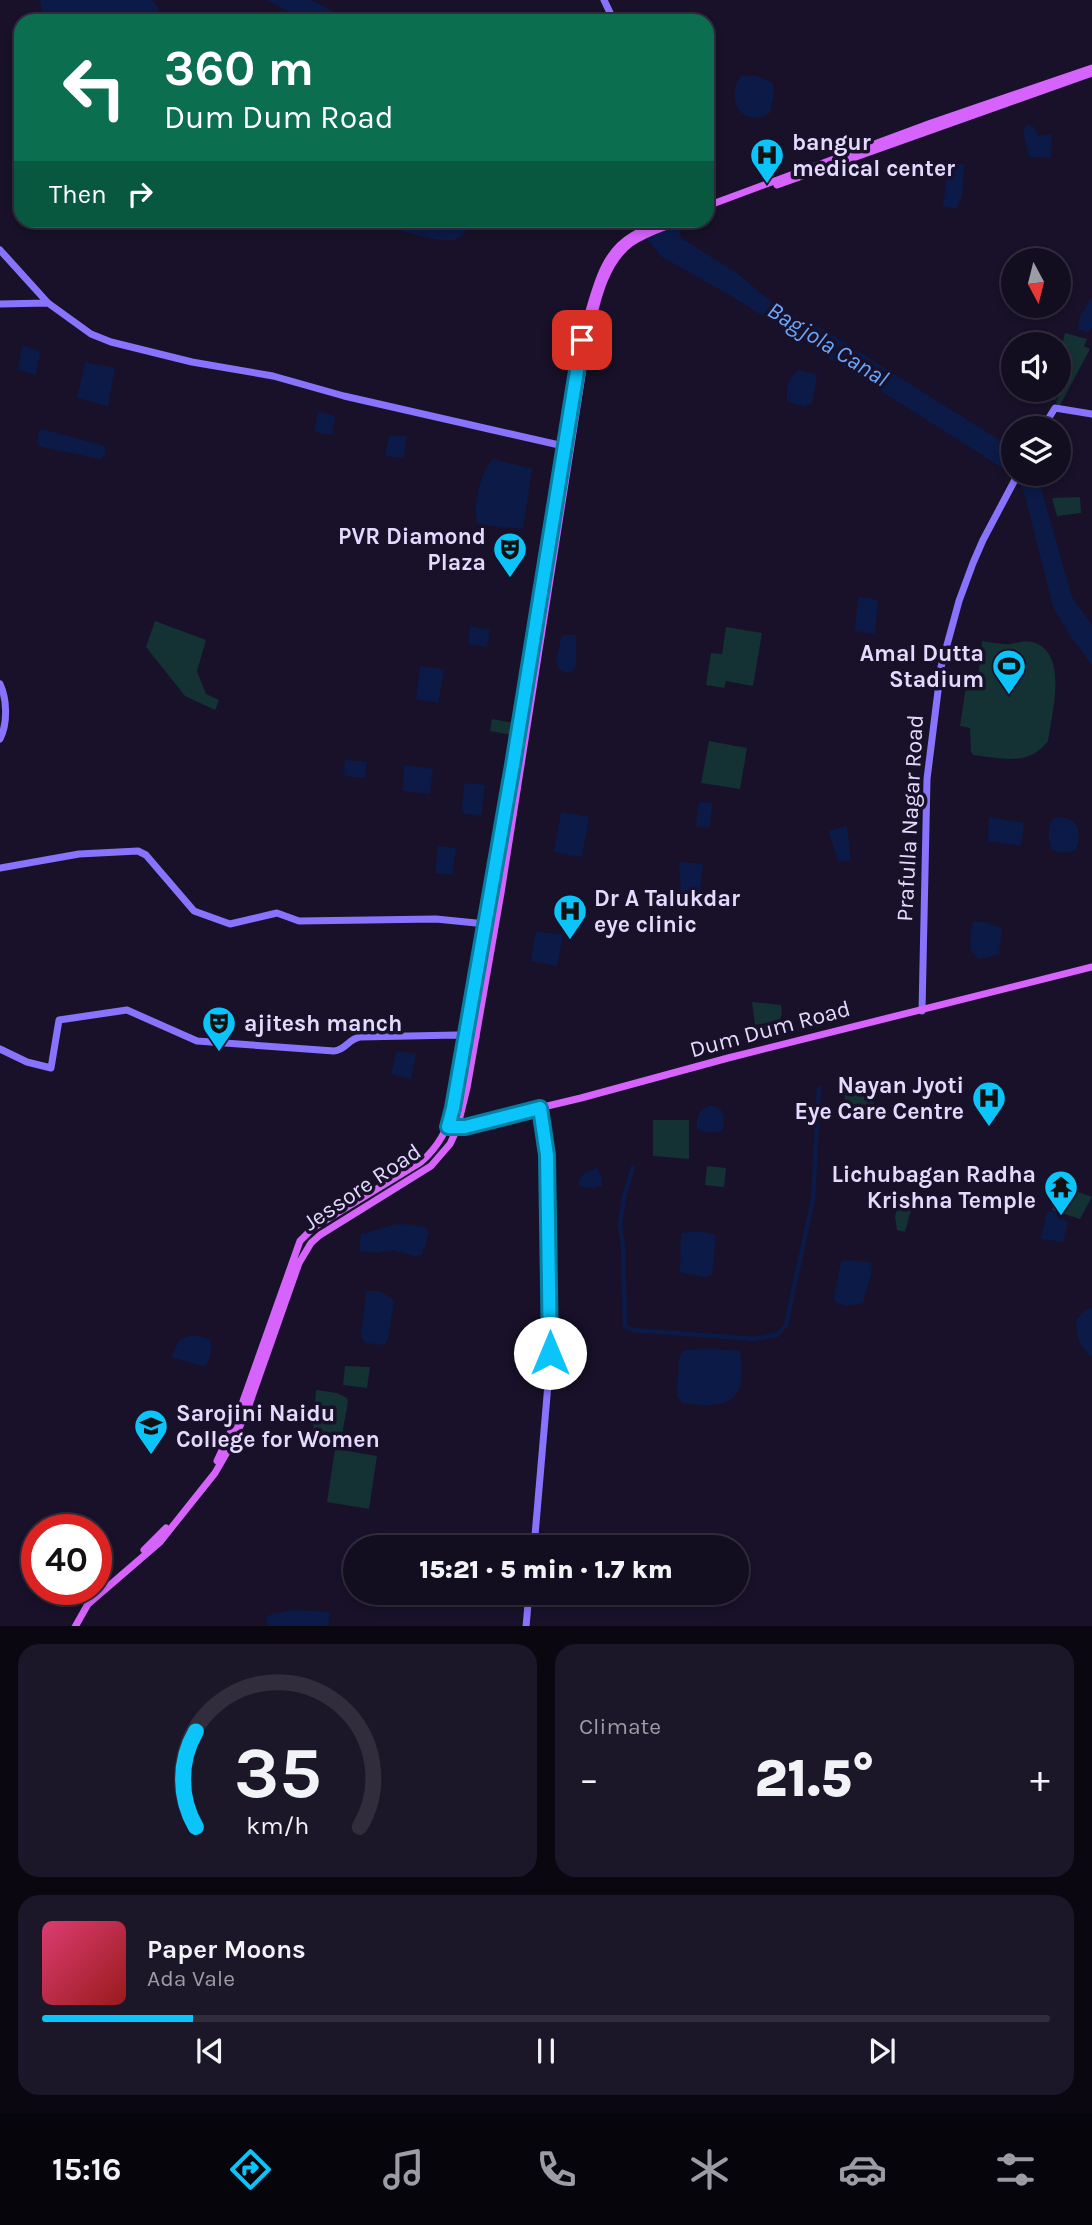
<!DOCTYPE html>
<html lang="en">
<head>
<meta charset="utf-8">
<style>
	body { margin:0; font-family:Karla,sans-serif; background:#1b1628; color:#f1f3f6; height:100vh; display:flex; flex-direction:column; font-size:26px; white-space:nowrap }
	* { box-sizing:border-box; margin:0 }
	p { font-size:23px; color:#9c9ca4 }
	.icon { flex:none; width:38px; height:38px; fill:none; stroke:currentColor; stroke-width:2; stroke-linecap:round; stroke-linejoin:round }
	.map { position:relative; height:1626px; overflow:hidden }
	.drawer { display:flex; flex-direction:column; gap:18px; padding:18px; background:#0a0711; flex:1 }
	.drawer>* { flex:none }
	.guide { position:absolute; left:14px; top:14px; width:700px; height:214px; border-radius:21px; box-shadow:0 4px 10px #0003,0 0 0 2px #312d3d; background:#0b6e4f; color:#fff; overflow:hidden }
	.needle { width:46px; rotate:173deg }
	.controls { position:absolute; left:1001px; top:248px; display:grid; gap:14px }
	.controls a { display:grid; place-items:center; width:70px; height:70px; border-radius:50%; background:#120d1f; box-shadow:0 4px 10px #0003,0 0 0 2px #312d3d; font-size:35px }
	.speed { position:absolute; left:21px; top:1514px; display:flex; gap:14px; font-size:35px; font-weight:700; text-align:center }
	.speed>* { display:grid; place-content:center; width:91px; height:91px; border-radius:50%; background:#120d1f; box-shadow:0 4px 10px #0003,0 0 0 2px #312d3d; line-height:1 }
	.speed .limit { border:10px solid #d22; background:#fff; color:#111 }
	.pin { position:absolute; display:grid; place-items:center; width:60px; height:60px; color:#fff; margin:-30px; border-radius:14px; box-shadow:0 4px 10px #0006 }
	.me { position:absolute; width:77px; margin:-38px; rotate:0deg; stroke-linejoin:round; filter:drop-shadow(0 0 5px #0008) }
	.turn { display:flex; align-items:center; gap:24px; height:147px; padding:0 35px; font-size:32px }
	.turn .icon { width:91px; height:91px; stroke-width:2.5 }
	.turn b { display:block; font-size:49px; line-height:60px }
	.then { display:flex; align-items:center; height:66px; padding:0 35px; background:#0003; gap:14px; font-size:26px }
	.big { font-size:52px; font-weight:800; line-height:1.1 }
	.drawer .widget { flex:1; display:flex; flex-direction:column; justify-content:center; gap:10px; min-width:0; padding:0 24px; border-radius:21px; background:#1b1628 }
	.drawer .dial { align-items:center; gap:0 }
	.dial svg { height:182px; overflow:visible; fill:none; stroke:#312d3d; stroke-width:7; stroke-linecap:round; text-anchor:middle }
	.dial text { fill:#f1f3f6; stroke:none }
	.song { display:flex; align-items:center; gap:21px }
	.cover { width:84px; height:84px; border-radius:10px; background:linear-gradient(135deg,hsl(340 70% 55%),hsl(0 70% 35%)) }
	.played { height:7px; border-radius:4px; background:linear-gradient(90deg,#0ac4fa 15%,#312d3d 15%) }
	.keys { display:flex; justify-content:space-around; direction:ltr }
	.heat { display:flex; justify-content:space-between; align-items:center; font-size:38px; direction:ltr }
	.drawer .tiles { flex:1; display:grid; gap:18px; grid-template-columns:1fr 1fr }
	.widget:last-child { grid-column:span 2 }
	.trip { position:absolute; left:343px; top:1535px; width:406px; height:70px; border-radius:35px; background:#120d1f; box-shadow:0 4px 10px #0003,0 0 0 2px #312d3d; font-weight:800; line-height:70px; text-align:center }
	.tabs { display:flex; height:112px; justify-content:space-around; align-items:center; background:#07050c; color:#9c9ca4 }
	.tabs .icon { width:49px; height:49px }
	.tabs .on { color:#0ac4fa }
	.tabs b { font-size:32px; color:#f1f3f6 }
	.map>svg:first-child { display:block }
	.green { fill:#143133 }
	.water { fill:#0c1a48 }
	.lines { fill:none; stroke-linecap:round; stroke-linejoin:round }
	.canal { stroke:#0c1a48; stroke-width:4.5 }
	.secondary { stroke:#8873fc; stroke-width:7 }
	.primary { stroke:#d664fc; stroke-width:7 }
	.route-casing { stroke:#067fa2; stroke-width:18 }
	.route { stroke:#0ac4fa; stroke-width:12 }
	.labels { text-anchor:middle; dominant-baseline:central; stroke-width:7; stroke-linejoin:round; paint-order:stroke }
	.poi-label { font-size:23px; font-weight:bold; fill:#e3dafe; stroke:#181129; text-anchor:start }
	.street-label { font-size:23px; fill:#e3dafe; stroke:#181129 }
	.water-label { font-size:24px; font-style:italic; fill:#6aa6fc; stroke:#181129 }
</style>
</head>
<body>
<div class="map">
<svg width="1092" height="1627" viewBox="0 0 1092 1627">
	<rect width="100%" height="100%" fill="#181129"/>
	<path class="green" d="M1065,333l22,6 -3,7 6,3 -31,58 -3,-5 4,-9 -5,7 -12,-3 3,-7h13v-35z
		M1080,497l1,16 -24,3 -5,-18z
		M155,621l51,19 -9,31 9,23 13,6 -4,10 -30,-14 -39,-49z
		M726,627l36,6 -9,53 -27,-5 -2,7 -18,-3 5,-32 11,1z
		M982,641c9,1 19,4 28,3 8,-1 13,-4 22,-2 37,9 20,71 16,99 -19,26 -47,17 -75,14l-2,-3 -1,-24 -10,-2 7,-47 11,1z
		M492,719l28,5 -2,12 -28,-5z
		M709,741l38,7 -7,41 -39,-6z
		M752,1002l29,3 1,9 -3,7 -24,4z
		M868,1088l9,23 -30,-1 -3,-16z
		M653,1120h36v39l-36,-3z
		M707,1166l19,2 -2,19 -19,-2z
		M1059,1185l33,12 -12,22 -28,-9z
		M899,1198l14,5 -8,29 -8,-2 -2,-13z
		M345,1366l25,1 -3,21 -24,-3z
		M316,1390l21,3 10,5 1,4 -6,33 -29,-5z
		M335,1449l42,7 -8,53 -42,-7z"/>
	<path class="water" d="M40,0h112l6,7v14h-111l-4,-4z
		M267,0h45l38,21h-46z
		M741,76h16l16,7 1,11 -4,19c-27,16 -46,-13 -29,-37z
		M1026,125l7,1 6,10 13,-2 -1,24 -22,-1 -6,-25z
		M956,163l8,1 -2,31 -5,14 -14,-3 5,-41z
		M387,221h83c-8,29 -31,18 -53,14 -10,-3 -18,-4 -28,-9z
		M632,221h45l4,17 57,36 37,31 51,26 173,109 14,11v23h24l35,123 20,28v40l-23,-31 -16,-27 -27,-107 -4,-13 -10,-13 -284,-180 -66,-37z
		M1092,297v30l-4,6 -10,-4 2,-12z
		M22,345l18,6 -4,24 -18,-5z
		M85,362l30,6 -7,38 -31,-8z
		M799,370l16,4 2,3 -5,26 -9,4 -16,-6c-1,-13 1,-24 12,-31z
		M318,412l17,4 -3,19 -18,-3z
		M42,429l63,17v9l-5,4 -59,-12 -4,-4 2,-12z
		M389,436h18l-3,22 -19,-2z
		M493,459l39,10 -9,60 -41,-4 -5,-2c-4,-19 3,-50 16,-64z
		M858,597l20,3 -3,34 -20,-3z
		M470,626l20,4 -3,17 -19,-3z
		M562,635h14v32l-5,5h-7l-6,-4 -2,-7z
		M420,666l24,3 -6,34 -22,-4z
		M345,760l22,2 -2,16 -21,-2z
		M404,765l29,4 -3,25 -27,-3z
		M464,783l21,2 -4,30 -16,-1 -3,-3z
		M699,802l14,1 -4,25 -13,-2z
		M561,812l28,5 -7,40 -28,-5z
		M989,817l35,6 -3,23 -33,-5z
		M1064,817l10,5 4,6 1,13 -4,10 -16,2 -7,-3c-4,-9 -5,-23 1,-31z
		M847,826l4,34 -13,2 -9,-31z
		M438,846l18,2 -4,27 -17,-2z
		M679,862l24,2 -3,29h-19z
		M973,922h12l17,6 -3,26 -11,4 -9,1 -8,-8 -1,-15z
		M536,931l27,4 -6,31 -26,-5z
		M397,1051l19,3 -5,25 -20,-5z
		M709,1106c16,-1 17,13 13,25l-14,2 -11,-4c-1,-10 1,-20 12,-23z
		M597,1167l5,12v7l-9,2 -14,-1c-2,-13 9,-14 18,-20z
		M1047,1211l9,2 2,5 10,4 -5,20 -22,-3z
		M402,1224l23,3 4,5 -7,23 -8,1 -22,-6 -15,3 -18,-2 2,-17c14,-3 26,-9 41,-10z
		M698,1231l18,4 -4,40 -8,2 -24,-5 1,-39z
		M850,1260l21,3 1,8 -9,32 -17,3 -11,-4 -1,-5 7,-36z
		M366,1291h14l14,9 -6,39 -4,6 -19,-2 -4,-6z
		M1092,1308v49c-14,-11 -15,-20 -16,-37l9,-10z
		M194,1335l16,4c2,8 1,21 -5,28l-34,-10 9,-18z
		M712,1349l28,2c8,52 -11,58 -58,52l-5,-7 2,-38 5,-8z
		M293,1610l37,2 -2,14h-60l-2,-8 6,-4z"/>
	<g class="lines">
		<path class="canal" d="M633,1167l-9,30 -4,28 3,23 2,78 7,4 123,9 22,-4 9,-10 27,-126 6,-111"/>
		<path class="secondary" d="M604,0l10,21
			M707,210v1
			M0,250l48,53 43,31 20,8 81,20 81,14 71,20 224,51
			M0,304l48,-1
			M1042,429l13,-21 37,6
			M0,684c7,15 8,39 0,55
			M0,868l79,-14 59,-3 8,4 48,56 36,13 47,-11 22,8 137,-2 50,5 9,-2
			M922,1011l5,-232 14,-112 18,-66 14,-38 10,-23 35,-66
			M0,1049l27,13 24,6 8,-48 68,-10 70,31 137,10c12,-1 14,-12 26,-14l97,-2 19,2
			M534,1547l16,-186 -3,-206 -7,-47
			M526,1627l3,-35"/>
		<path class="primary" d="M777,185l315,-112
			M707,206l224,-83 161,-55
			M455,1128l126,-30 147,-40 364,-91
			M217,1461l20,-43 63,-177 13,-13 108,-66c17,-15 27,-32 32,-54l60,-343 68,-424 6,-23c9,-30 16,-65 45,-82 11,-7 25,-11 37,-16
			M144,1550l22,-22
			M75,1627l13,-23 72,-62 55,-69 19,-33 15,-35 50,-142 12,-20 9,-8 111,-69 19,-22 7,-15 10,-41 34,-195 86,-550c8,-33 15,-79 44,-100 15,-11 35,-16 51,-23"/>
	</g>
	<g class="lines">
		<g class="route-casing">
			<path id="route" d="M550,1353l-3,-198 -7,-47 -75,19h-17l5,-19 60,-343 69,-425"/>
		</g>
		<use href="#route" class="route"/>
	</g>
	<defs>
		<g id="hospital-pin" transform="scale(1.75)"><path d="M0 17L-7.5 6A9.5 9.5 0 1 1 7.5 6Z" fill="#0ac4fa" stroke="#181129"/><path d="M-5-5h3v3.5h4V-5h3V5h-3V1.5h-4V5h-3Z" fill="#111"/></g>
		<g id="theatre-pin" transform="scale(1.75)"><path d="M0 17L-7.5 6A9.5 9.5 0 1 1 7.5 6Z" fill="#0ac4fa" stroke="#181129"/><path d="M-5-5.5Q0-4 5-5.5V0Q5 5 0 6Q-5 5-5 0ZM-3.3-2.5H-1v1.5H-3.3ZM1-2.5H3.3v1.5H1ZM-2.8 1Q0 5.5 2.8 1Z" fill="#111"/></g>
		<g id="stadium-pin" transform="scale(1.75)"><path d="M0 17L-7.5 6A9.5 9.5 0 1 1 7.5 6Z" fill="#0ac4fa" stroke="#181129"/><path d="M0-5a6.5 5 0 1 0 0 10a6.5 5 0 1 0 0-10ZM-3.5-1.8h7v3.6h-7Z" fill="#111"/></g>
		<g id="temple-pin" transform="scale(1.75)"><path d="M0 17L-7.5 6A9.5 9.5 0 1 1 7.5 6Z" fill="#0ac4fa" stroke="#181129"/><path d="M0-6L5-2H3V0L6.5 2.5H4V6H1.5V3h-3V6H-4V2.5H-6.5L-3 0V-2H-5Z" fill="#111"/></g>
		<g id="university-pin" transform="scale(1.75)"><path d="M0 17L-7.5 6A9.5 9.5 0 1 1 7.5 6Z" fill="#0ac4fa" stroke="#181129"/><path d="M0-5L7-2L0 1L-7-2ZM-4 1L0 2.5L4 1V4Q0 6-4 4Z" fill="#111"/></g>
	</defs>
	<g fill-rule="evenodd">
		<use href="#hospital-pin" x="767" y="155"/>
		<use href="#theatre-pin" x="510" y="549"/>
		<use href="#stadium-pin" x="1009" y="666"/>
		<use href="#hospital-pin" x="570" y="911"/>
		<use href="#theatre-pin" x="219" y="1023"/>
		<use href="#hospital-pin" x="989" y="1098"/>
		<use href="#temple-pin" x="1061" y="1187"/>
		<use href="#university-pin" x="151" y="1426"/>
	</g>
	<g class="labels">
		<g class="poi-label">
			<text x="792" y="142">bangur<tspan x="792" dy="26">medical center</tspan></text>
			<text x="486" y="536" text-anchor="end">PVR Diamond<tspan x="486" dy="26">Plaza</tspan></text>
			<text x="984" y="653" text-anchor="end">Amal Dutta<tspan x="984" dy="26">Stadium</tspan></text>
			<text x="594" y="898">Dr A Talukdar<tspan x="594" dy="26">eye clinic</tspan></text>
			<text x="244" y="1023">ajitesh manch</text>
			<text x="964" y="1085" text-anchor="end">Nayan Jyoti<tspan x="964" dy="26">Eye Care Centre</tspan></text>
			<text x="1036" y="1174" text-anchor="end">Lichubagan Radha<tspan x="1036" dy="26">Krishna Temple</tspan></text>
			<text x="176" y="1413">Sarojini Naidu<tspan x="176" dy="26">College for Women</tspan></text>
		</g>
		<g class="street-label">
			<text transform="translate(910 818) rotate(-87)">Prafulla Nagar Road</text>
			<text transform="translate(770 1029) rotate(-15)">Dum Dum Road</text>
			<text transform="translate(362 1187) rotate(-34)">Jessore Road</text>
		</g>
		<g class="water-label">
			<text transform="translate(828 344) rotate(32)">Bagjola Canal</text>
		</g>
	</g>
</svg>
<div class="controls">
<a><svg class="needle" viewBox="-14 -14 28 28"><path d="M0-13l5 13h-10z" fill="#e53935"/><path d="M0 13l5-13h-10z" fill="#9c9ca4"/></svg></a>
<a><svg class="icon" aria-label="sound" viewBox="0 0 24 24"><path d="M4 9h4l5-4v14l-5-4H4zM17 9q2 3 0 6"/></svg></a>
<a><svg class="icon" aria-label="layers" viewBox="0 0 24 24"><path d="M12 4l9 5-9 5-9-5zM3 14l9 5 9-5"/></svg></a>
</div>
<div class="speed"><div class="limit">40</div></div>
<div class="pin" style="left:582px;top:340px;background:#d93025"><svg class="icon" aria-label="arrive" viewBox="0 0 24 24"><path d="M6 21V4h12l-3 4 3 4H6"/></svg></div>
<svg class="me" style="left:550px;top:1353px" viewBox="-20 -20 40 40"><circle r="19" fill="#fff"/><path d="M0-13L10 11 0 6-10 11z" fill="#0ac4fa"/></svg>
<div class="trip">15:21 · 5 min · 1.7 km</div>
<div class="guide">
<div class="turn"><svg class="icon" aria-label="left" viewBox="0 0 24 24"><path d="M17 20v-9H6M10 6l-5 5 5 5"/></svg><div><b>360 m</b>Dum Dum Road</div></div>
<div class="then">Then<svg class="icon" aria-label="right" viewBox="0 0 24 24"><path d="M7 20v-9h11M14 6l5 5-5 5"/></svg></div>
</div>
</div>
<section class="drawer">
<div class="tiles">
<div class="widget dial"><svg viewBox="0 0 100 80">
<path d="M14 69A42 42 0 1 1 86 69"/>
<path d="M14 69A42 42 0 0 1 14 27" stroke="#0ac4fa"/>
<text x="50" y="56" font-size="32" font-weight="700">35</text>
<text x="50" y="72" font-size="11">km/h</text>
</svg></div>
<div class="widget"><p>Climate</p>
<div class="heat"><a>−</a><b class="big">21.5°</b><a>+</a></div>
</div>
<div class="widget">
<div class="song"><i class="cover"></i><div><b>Paper Moons</b><p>Ada Vale</p></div></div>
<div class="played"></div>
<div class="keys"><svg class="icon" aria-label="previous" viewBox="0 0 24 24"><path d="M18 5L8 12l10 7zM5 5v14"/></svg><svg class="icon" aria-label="pause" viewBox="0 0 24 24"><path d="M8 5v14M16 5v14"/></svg><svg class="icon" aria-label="next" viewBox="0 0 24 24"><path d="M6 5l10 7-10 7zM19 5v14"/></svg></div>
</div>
</div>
</section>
<nav class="tabs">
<b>15:16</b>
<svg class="icon on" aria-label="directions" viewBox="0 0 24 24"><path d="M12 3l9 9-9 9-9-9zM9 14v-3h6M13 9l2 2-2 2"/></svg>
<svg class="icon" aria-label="music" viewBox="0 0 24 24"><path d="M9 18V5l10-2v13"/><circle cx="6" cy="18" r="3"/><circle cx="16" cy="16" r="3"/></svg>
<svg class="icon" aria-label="phone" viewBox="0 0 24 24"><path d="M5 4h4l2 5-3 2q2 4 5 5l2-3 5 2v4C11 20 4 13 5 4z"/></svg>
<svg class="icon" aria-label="climate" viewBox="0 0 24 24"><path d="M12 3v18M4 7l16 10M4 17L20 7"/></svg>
<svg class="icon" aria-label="car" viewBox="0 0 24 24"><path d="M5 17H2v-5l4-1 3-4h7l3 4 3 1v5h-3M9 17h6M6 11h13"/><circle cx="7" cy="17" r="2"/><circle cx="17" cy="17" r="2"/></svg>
<svg class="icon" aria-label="filters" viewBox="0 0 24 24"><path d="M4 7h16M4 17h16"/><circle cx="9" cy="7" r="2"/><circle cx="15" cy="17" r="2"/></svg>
</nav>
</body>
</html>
